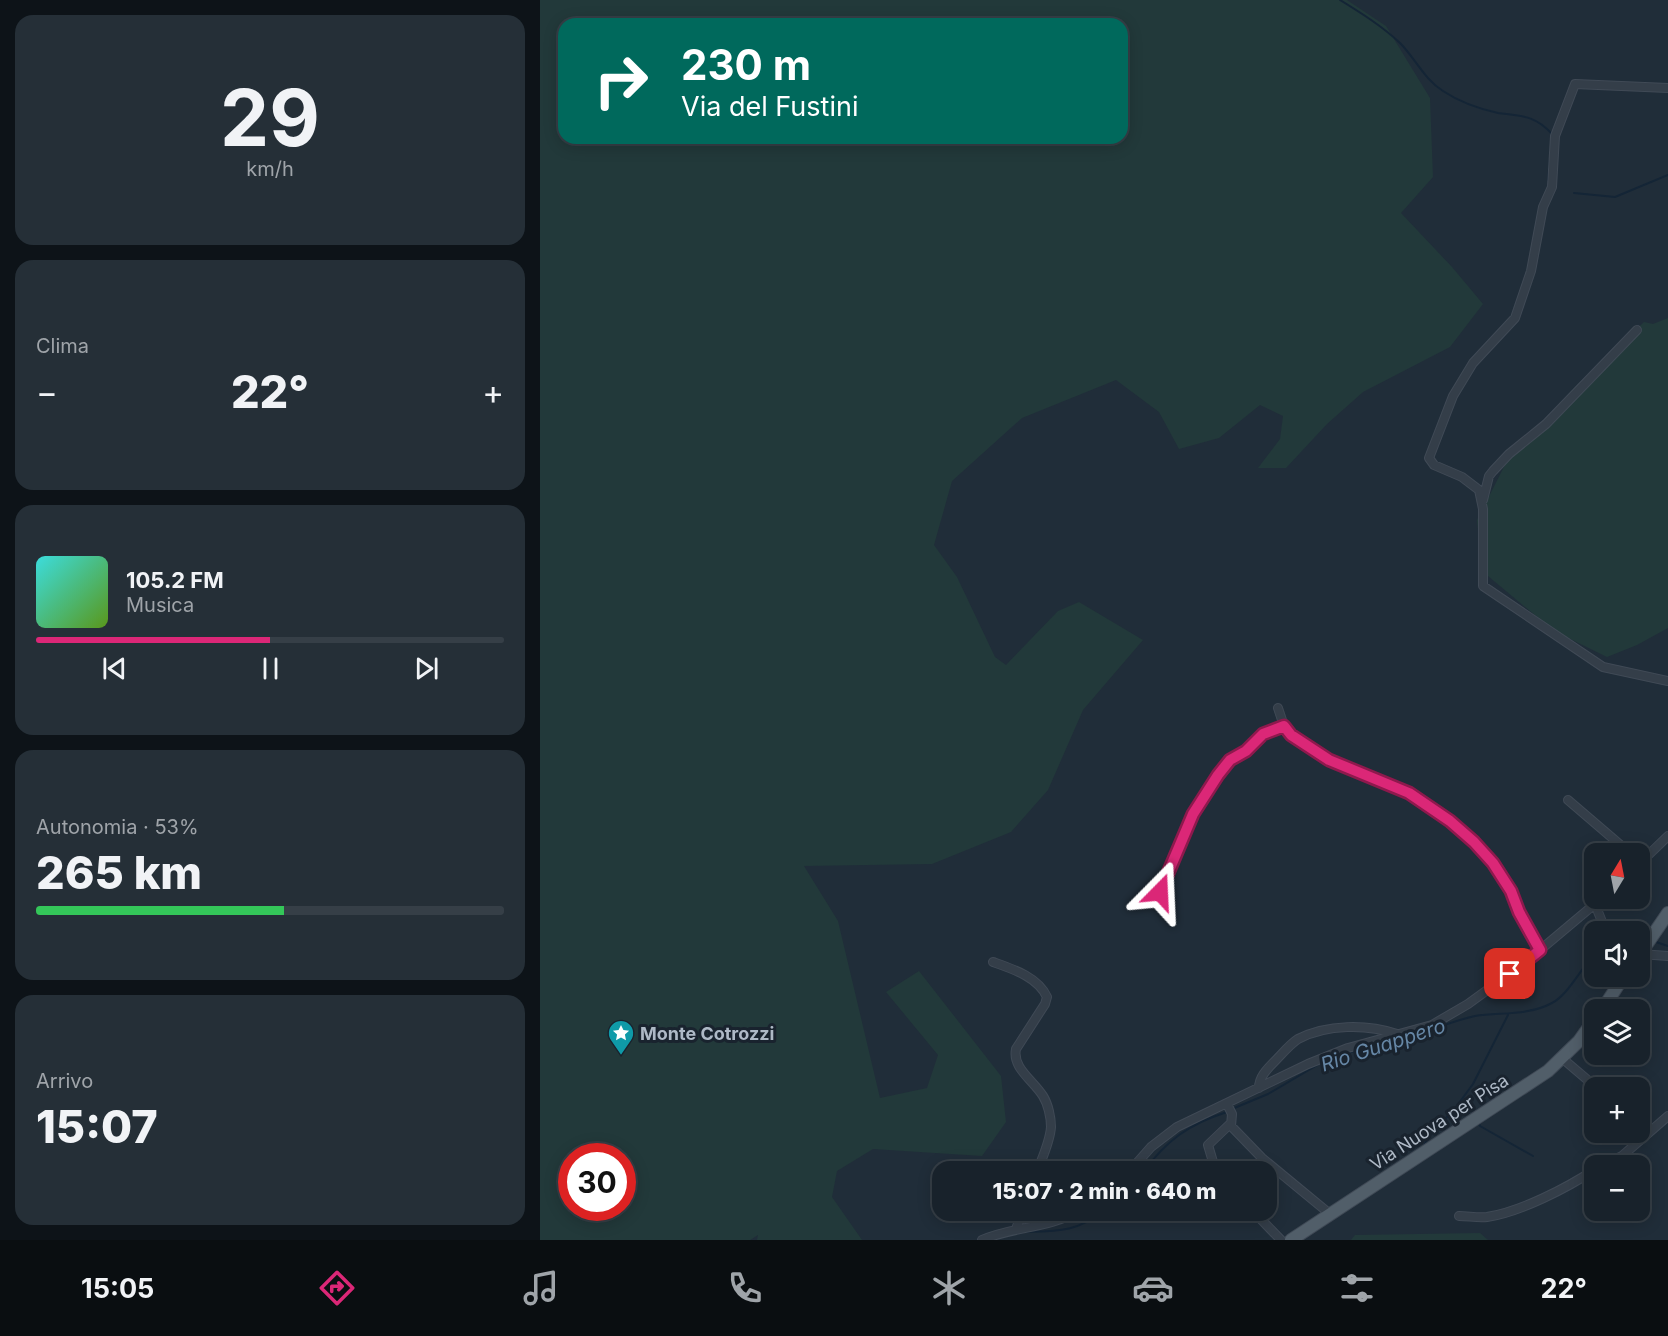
<!DOCTYPE html>
<html lang="it">
<head>
<meta charset="utf-8">
<style>
	body { margin:0; font-family:Inter,sans-serif; background:#252f37; color:#f1f3f6; height:100vh; display:flex; flex-direction:column; font-size:22px; white-space:nowrap }
	* { box-sizing:border-box; margin:0 }
	p { font-size:20px; color:#9fa4a9 }
	.icon { flex:none; width:33px; height:33px; fill:none; stroke:currentColor; stroke-width:2; stroke-linecap:round; stroke-linejoin:round }
	.map { position:relative; flex:1; overflow:hidden }
	.details { display:flex; flex-direction:column; gap:15px; padding:15px; background:#0d1318; width:540px }
	.details>* { flex:none }
	.top-card { position:absolute; left:18px; top:18px; width:570px; height:126px; border-radius:18px; box-shadow:0 3px 15px #0003,0 0 0 2px #363f47; background:#00695c; color:#fff; overflow:hidden }
	.needle { width:39px; rotate:10deg }
	.tools { position:absolute; left:1044px; top:843px; display:grid; gap:12px }
	.tools a { display:grid; place-items:center; width:66px; height:66px; border-radius:12px; background:#18222b; box-shadow:0 3px 15px #0003,0 0 0 2px #363f47; font-size:30px }
	.speed { position:absolute; left:18px; top:1143px; display:flex; gap:12px; font-size:30px; font-weight:700; text-align:center }
	.speed>* { display:grid; place-content:center; width:78px; height:78px; border-radius:50%; background:#18222b; box-shadow:0 3px 15px #0003,0 0 0 2px #363f47; line-height:1 }
	.speed .limit { border:9px solid #d22; background:#fff; color:#111 }
	.pin { position:absolute; display:grid; place-items:center; width:51px; height:51px; color:#fff; margin:-26px; border-radius:12px; box-shadow:0 3px 9px #0006 }
	.me { position:absolute; width:66px; margin:-33px; rotate:21deg; stroke-linejoin:round; filter:drop-shadow(0 0 4px #0008) }
	.turn { display:flex; align-items:center; gap:21px; height:126px; padding:0 24px; font-size:27px }
	.turn .icon { width:78px; height:78px; stroke-width:2.5 }
	.turn b { display:block; font-size:42px; line-height:51px }
	.big { font-size:45px; font-weight:800; line-height:1.1 }
	.details .widget { flex:1; display:flex; flex-direction:column; justify-content:center; gap:9px; min-width:0; padding:0 21px; border-radius:18px; background:#252f37 }
	.details .dial { align-items:center; gap:0 }
	.dial b { font-size:78px; line-height:1 }
	.song { display:flex; align-items:center; gap:18px }
	.cover { width:72px; height:72px; border-radius:9px; background:linear-gradient(135deg,hsl(180 70% 55%),hsl(90 70% 35%)) }
	.played { height:6px; border-radius:3px; background:linear-gradient(90deg,#db2777 50%,#363f47 50%) }
	.keys { display:flex; justify-content:space-around; direction:ltr }
	.heat { display:flex; justify-content:space-between; align-items:center; font-size:33px; direction:ltr }
	.charge { height:9px; border-radius:4px; background:linear-gradient(90deg,#34c759 53%,#363f47 0) }
	.trip { position:absolute; left:392px; top:1161px; width:345px; height:60px; border-radius:18px; background:#18222b; box-shadow:0 3px 15px #0003,0 0 0 2px #363f47; font-weight:800; line-height:60px; text-align:center }
	.tabs { display:flex; height:96px; justify-content:space-around; align-items:center; background:#0a0e11; color:#9fa4a9 }
	.tabs .icon { width:42px; height:42px }
	.tabs .current { color:#db2777 }
	.tabs b { font-size:27px; color:#f1f3f6 }
	main { display:flex; flex:1; min-height:0 }
	.map>svg:first-child { display:block }
	.green { fill:#22393a; fill-rule:evenodd }
	.lines { fill:none; stroke-linecap:round; stroke-linejoin:round }
	.stream { stroke:#142536; stroke-width:2 }
	.street-casing { stroke:#404a56; stroke-width:10 }
	.primary-casing { stroke:#404a56; stroke-width:14 }
	.street { stroke:#343e49; stroke-width:8 }
	.primary { stroke:#515e69; stroke-width:12 }
	.route-casing { stroke:#8e194d; stroke-width:15 }
	.route { stroke:#db2777; stroke-width:10 }
	.labels { text-anchor:middle; dominant-baseline:central; stroke-width:6; stroke-linejoin:round; paint-order:stroke }
	.poi-label { font-size:18px; font-weight:bold; fill:#aeb9c6; stroke:#19232e; text-anchor:start }
	.street-label { font-size:18px; fill:#aeb9c6; stroke:#19232e }
	.water-label { font-size:20px; font-style:italic; fill:#6687a6; stroke:#19232e }
</style>
</head>
<body>
<main>
<section class="details">
<div class="widget dial"><b>29</b><p>km/h</p></div>
<div class="widget"><p>Clima</p>
<div class="heat"><a>−</a><b class="big">22°</b><a>+</a></div>
</div>
<div class="widget">
<div class="song"><i class="cover"></i><div><b>105.2 FM</b><p>Musica</p></div></div>
<div class="played"></div>
<div class="keys"><svg class="icon" aria-label="previous" viewBox="0 0 24 24"><path d="M18 5L8 12l10 7zM5 5v14"/></svg><svg class="icon" aria-label="pause" viewBox="0 0 24 24"><path d="M8 5v14M16 5v14"/></svg><svg class="icon" aria-label="next" viewBox="0 0 24 24"><path d="M6 5l10 7-10 7zM19 5v14"/></svg></div>
</div>
<div class="widget"><p>Autonomia · 53%</p><b class="big">265 km</b><div class="charge"></div></div>
<div class="widget"><p>Arrivo</p><b class="big">15:07</b></div>
</section>
<div class="map">
<svg width="1128" height="1240" viewBox="0 0 1128 1240">
	<rect width="100%" height="100%" fill="#202d39"/>
	<path class="green" d="M0,0h807l39,26 44,72 3,79 -32,36 51,54 31,37 -33,43 -87,45 -36,32 -41,44h-28l22,-29 3,-23 -23,-11 -41,33 -40,11 -20,-37 -43,-32 -94,38 -70,63 -18,64 23,32 38,80 11,8 52,-54 21,-9 64,38 -60,70 -35,80 -37,42 -79,32 -128,2 34,55 42,177 47,-10 11,-33 -52,-63 33,-21 82,105 5,46 -24,34 -109,-7 -36,22 -5,26 30,43h-105l1,-5 -8,5h-210zM24,24h558v114h-558zM82,1156v52h-50v-52z
		M1128,318v310l-31,17 -30,12 -53,-26 -72,-60 -5,-51 31,-61 68,-73 68,-64 9,2z
		M940,1233l8,7h-137l4,-5z"/>
	<g class="lines">
		<path class="stream" d="M800,0c21,13 42,26 60,43 15,15 24,36 43,48 15,10 37,18 55,22 23,3 37,2 54,21v3
			M1008,180l3,-32
			M1034,193l41,4 53,-22
			M1113,941l15,5
			M850,1040c30,-3 56,-18 85,-24 25,-4 53,0 77,-13 16,-8 29,-35 42,-48
			M692,1109l36,-15 51,-30 43,-16
			M939,1123l1,3 53,30
			M883,1148l6,-13 24,-24 20,-27 35,-69
			M603,1172c24,-32 46,-48 84,-60
			M481,1232c33,-1 56,1 84,-22"/>
		<g class="street-casing">
			<path id="street" d="M1128,88l-93,-4 -20,52 -3,51 -9,20 -12,64 -16,47 -42,45 -20,33 -24,62 5,7 28,12 17,13 4,19v77l120,81 65,14
				M943,500l6,-24 4,-5 16,-17 37,-30 91,-94
				M738,708l6,18 7,9 38,25 80,33 41,28 24,21 19,21 10,15 38,72
				M1028,800l63,54
				M1100,863l28,-27
				M613,899l7,-7 33,-78 25,-39 12,-15 16,-9 17,-17 21,-8
				M1055,904l11,28
				M1100,954l28,2
				M453,962c20,7 45,15 54,35l-2,7 -29,45c-4,19 17,31 27,47 5,8 8,21 8,31 -1,15 -9,31 -14,45
				M1023,1059l34,29
				M719,1088c0,-11 8,-19 16,-27 7,-7 15,-17 23,-22 29,-15 69,-15 99,-5
				M687,1104l5,10 -1,12 31,32 68,56
				M1100,1121l10,9
				M1063,1166l19,-10 46,-40
				M589,1172l22,-25 26,-20 131,-63 40,-16 84,-23 36,-21 59,-43 75,-63
				M676,1172l-8,-27 22,-21
				M712,1210l29,30
				M919,1216c9,0 19,2 28,1 33,-5 80,-29 107,-47
				M476,1229l7,-19
				M442,1240c31,-14 68,-11 97,-30"/>
		</g>
		<g class="primary-casing">
			<path id="primary" d="M1100,954l28,-41
				M1062,1010l22,-34
				M751,1240l257,-169 31,-30 15,-21"/>
		</g>
		<use href="#street" class="street"/>
		<use href="#primary" class="primary"/>
	</g>
	<g class="lines">
		<g class="route-casing">
			<path id="route" d="M620,892l33,-78 25,-39 12,-15 16,-9 17,-17 21,-8 7,9 38,25 80,33 41,28 24,21 19,21 18,28 8,21 21,38 -30,24"/>
		</g>
		<use href="#route" class="route"/>
	</g>
	<defs>
		<g id="sight-pin" transform="scale(1.35)"><path d="M0 17L-7.5 6A9.5 9.5 0 1 1 7.5 6Z" fill="#0f9aa8" stroke="#19232e"/><path d="M0-6L1.8-2.2L6-1.7L2.9 1.2L3.7 5.4L0 3.3L-3.7 5.4L-2.9 1.2L-6-1.7L-1.8-2.2Z" fill="#fff"/></g>
	</defs>
	<g fill-rule="evenodd">
		<use href="#sight-pin" x="81" y="1033"/>
	</g>
	<g class="labels">
		<g class="poi-label">
			<text x="100" y="1033">Monte Cotrozzi</text>
		</g>
		<g class="street-label">
			<text transform="translate(899 1122) rotate(-33)">Via Nuova per Pisa</text>
		</g>
		<g class="water-label">
			<text transform="translate(843 1045) rotate(-18)">Rio Guappero</text>
		</g>
	</g>
</svg>
<div class="tools">
<a><svg class="needle" viewBox="-14 -14 28 28"><path d="M0-13l5 13h-10z" fill="#e53935"/><path d="M0 13l5-13h-10z" fill="#9fa4a9"/></svg></a>
<a><svg class="icon" aria-label="sound" viewBox="0 0 24 24"><path d="M4 9h4l5-4v14l-5-4H4zM17 9q2 3 0 6"/></svg></a>
<a><svg class="icon" aria-label="layers" viewBox="0 0 24 24"><path d="M12 4l9 5-9 5-9-5zM3 14l9 5 9-5"/></svg></a>
<a>+</a>
<a>−</a>
</div>
<div class="speed"><div class="limit">30</div></div>
<div class="pin" style="left:970px;top:974px;background:#d93025"><svg class="icon" aria-label="arrive" viewBox="0 0 24 24"><path d="M6 21V4h12l-3 4 3 4H6"/></svg></div>
<svg class="me" style="left:620px;top:892px" viewBox="-20 -20 40 40"><path d="M0-17L14 15 0 8-14 15z" fill="#db2777" stroke="#fff" stroke-width="4"/></svg>
<div class="trip">15:07 · 2 min · 640 m</div>
<div class="top-card">
<div class="turn"><svg class="icon" aria-label="right" viewBox="0 0 24 24"><path d="M7 20v-9h11M14 6l5 5-5 5"/></svg><div><b>230 m</b>Via del Fustini</div></div>
</div>
</div>
</main>
<nav class="tabs">
<b>15:05</b>
<svg class="icon current" aria-label="directions" viewBox="0 0 24 24"><path d="M12 3l9 9-9 9-9-9zM9 14v-3h6M13 9l2 2-2 2"/></svg>
<svg class="icon" aria-label="music" viewBox="0 0 24 24"><path d="M9 18V5l10-2v13"/><circle cx="6" cy="18" r="3"/><circle cx="16" cy="16" r="3"/></svg>
<svg class="icon" aria-label="phone" viewBox="0 0 24 24"><path d="M5 4h4l2 5-3 2q2 4 5 5l2-3 5 2v4C11 20 4 13 5 4z"/></svg>
<svg class="icon" aria-label="climate" viewBox="0 0 24 24"><path d="M12 3v18M4 7l16 10M4 17L20 7"/></svg>
<svg class="icon" aria-label="car" viewBox="0 0 24 24"><path d="M5 17H2v-5l4-1 3-4h7l3 4 3 1v5h-3M9 17h6M6 11h13"/><circle cx="7" cy="17" r="2"/><circle cx="17" cy="17" r="2"/></svg>
<svg class="icon" aria-label="filters" viewBox="0 0 24 24"><path d="M4 7h16M4 17h16"/><circle cx="9" cy="7" r="2"/><circle cx="15" cy="17" r="2"/></svg>
<b>22°</b>
</nav>
</body>
</html>
